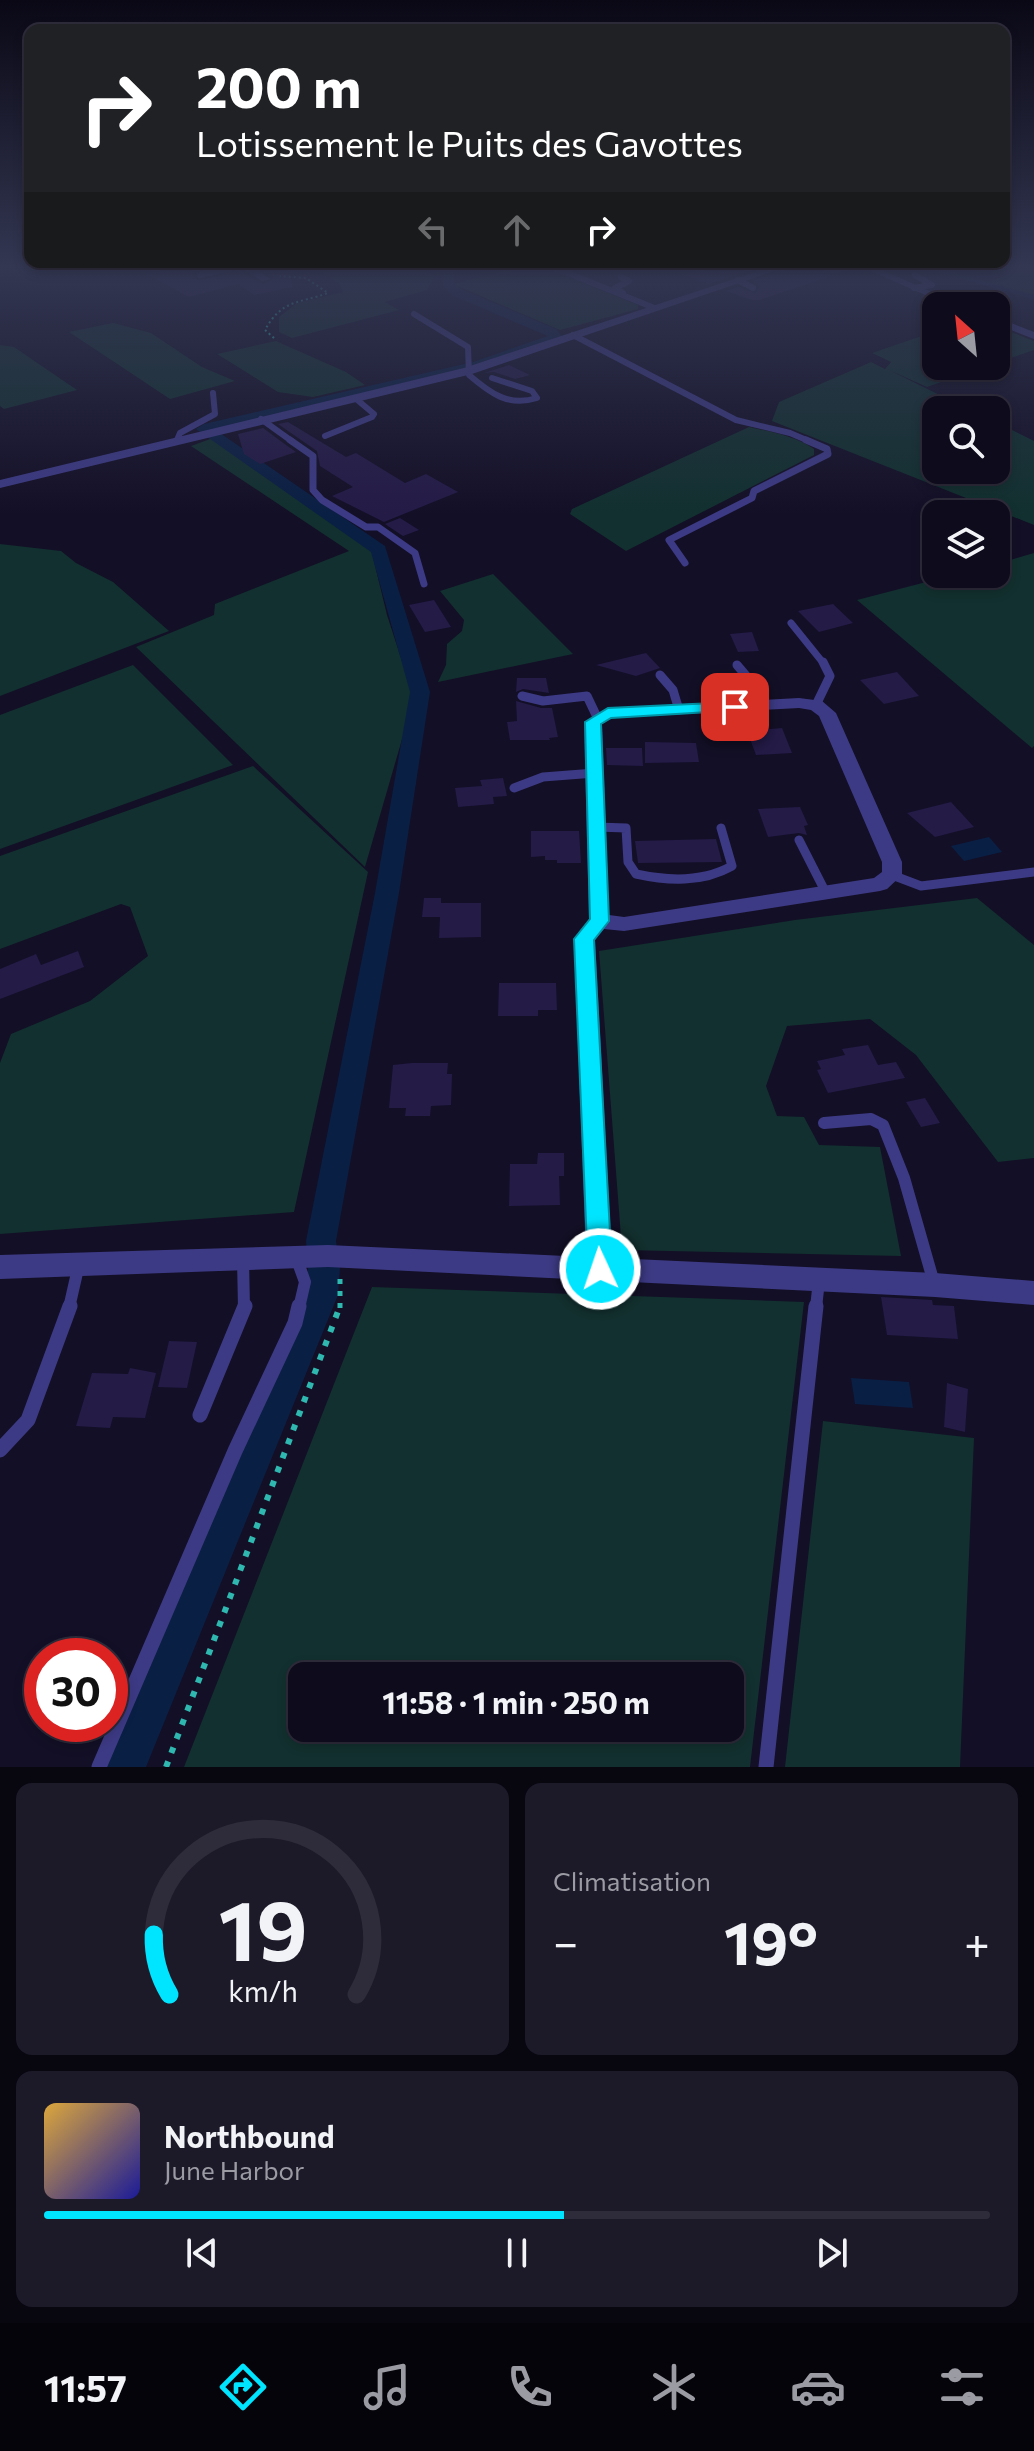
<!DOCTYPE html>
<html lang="fr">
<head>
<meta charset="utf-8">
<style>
	body { margin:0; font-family:Commissioner,sans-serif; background:#1c1929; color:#f1f3f6; height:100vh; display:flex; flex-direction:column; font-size:30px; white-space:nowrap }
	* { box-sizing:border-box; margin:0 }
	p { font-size:26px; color:#9b9ba3 }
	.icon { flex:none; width:44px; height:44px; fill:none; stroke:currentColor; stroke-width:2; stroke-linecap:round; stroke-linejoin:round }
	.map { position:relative; height:1767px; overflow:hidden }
	.drawer { display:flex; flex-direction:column; gap:16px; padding:16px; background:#08060f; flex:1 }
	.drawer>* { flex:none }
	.guide { position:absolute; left:24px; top:24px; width:986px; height:244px; border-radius:16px; box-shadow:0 4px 12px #0003,0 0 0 2px #2e2b3b; background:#202124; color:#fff; overflow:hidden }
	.needle { width:52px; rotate:333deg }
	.controls { position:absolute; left:922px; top:292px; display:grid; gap:16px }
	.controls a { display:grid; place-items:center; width:88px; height:88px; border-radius:16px; background:#0e0b1c; box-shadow:0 4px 12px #0003,0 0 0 2px #2e2b3b; font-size:40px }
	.speed { position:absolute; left:24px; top:1638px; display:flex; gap:16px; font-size:40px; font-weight:700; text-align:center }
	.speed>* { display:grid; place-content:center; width:104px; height:104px; border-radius:50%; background:#0e0b1c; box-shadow:0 4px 12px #0003,0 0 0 2px #2e2b3b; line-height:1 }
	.speed .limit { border:12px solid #d22; background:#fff; color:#111 }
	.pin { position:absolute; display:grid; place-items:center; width:68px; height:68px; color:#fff; margin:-34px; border-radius:16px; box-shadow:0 4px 12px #0006 }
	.me { position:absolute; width:88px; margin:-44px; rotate:357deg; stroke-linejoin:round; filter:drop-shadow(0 0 6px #0008) }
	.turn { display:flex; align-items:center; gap:28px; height:168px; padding:0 40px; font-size:36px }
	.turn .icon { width:104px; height:104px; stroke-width:2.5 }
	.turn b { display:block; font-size:56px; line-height:68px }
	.lanes { display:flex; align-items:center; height:76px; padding:0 40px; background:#0003; justify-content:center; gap:40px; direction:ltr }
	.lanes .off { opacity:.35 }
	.big { font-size:60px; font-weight:700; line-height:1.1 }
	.drawer .widget { flex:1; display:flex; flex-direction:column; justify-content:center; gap:12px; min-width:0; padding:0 28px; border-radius:16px; background:#1c1929 }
	.drawer .dial { align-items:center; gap:0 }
	.dial svg { height:208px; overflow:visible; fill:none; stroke:#2e2b3b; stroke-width:7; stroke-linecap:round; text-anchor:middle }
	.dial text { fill:#f1f3f6; stroke:none }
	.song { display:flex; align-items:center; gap:24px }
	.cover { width:96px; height:96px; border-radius:12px; background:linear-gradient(135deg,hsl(40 70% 55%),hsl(240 70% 35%)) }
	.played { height:8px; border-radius:4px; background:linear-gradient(90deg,#00e5ff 55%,#2e2b3b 55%) }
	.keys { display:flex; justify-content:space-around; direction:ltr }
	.heat { display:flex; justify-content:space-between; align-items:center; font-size:44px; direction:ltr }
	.drawer .tiles { flex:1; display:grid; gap:16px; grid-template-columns:1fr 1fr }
	.widget:last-child { grid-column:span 2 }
	.trip { position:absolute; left:288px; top:1662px; width:456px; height:80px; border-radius:16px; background:#0e0b1c; box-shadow:0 4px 12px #0003,0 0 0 2px #2e2b3b; font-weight:700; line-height:80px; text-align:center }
	.tabs { display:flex; height:128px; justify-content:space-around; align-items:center; background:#06040b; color:#9b9ba3 }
	.tabs .icon { width:56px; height:56px }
	.tabs .on { color:#00e5ff }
	.tabs b { font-size:36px; color:#f1f3f6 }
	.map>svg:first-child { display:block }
	.green { fill:#12302f; fill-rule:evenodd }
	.water { fill:#0a1f44 }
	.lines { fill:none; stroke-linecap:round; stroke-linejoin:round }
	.stream { stroke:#0a1f44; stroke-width:4 }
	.canal { fill:#0a1f44; fill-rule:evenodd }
	.building { fill:#241b47 }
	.path-far2 { stroke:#2fb8b0; stroke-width:2; stroke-dasharray:2 3; stroke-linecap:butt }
	.path-far1 { stroke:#2fb8b0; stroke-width:5; stroke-dasharray:5 7; stroke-linecap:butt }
	.path { stroke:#2fb8b0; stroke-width:6; stroke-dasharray:6 9; stroke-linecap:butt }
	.service-far4 { stroke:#3d3a85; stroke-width:6 }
	.service-far3 { stroke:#3d3a85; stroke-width:7 }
	.service-far2 { stroke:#3d3a85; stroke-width:9 }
	.service-far1 { stroke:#3d3a85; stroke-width:12 }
	.service { stroke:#3d3a85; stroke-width:15 }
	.minor { fill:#3d3a85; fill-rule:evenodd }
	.route { fill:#00e5ff; stroke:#0095a6; stroke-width:2 }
</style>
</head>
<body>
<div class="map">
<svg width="1034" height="1767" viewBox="0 0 1034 1767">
	<rect width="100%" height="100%" fill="#130f26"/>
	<path class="green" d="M355,267h58l22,8 -8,15 -42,12 14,8 -107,28 -13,-6v-15l18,-14 46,-11 -3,-8 -17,-11z
		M522,267h22l94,38v4l-78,21 -107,-46z
		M1028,267h6v28l-45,-13z
		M113,323l38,10 51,34 33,14 -65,18 -101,-67z
		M996,326l38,15v9l-38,13z
		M936,331v35h51l-60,21 -38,-17 81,40h-34v60h60v-48l38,19v84l-262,-104 7,-19 92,-40 14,7 6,-7 -19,-9z
		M276,341l70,31 19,13 -52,12 -35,-5 -61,-38z
		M0,345l14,2 63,43 -73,19 -4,-3z
		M749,427c22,5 46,9 65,22v6l-188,96 -56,-37 2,-5z
		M213,438l158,111 16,66 27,83 -49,169 -229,-220 78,-32 1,-11 134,-53 -158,-105z
		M0,544l61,7 15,12 37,19 56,49 -169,65z
		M1034,553v193l-2,2 -175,-148 100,-26h39v-10z
		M493,574l80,80 -135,28 8,-17 1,-21 15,-13 2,-11 -24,-29z
		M133,665l100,100 -233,84v-134z
		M253,766l115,106 -74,340 -294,22v-171l11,-29 79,-33 58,-45 -18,-49 -9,-3 -121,45v-93z
		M977,898l57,47v213l-36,4 -82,-107 -46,-36 -83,7 -21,60 11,30 27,1 15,28 61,2 21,109 -279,-6 -23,-299 196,-31z
		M372,1287l432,15 -54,465h-566zM302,1676h428v52h-428z
		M823,1421l151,17 -14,329h-175z"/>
	<path class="water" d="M989,837l13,15 -38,9 -13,-15z
		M851,1378l58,4 4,26 -58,-4z"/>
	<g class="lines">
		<path class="stream" d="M927,267l107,30"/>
		<path class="canal" d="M435,267h17l3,17 5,5 96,40 7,9 -81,30 -265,63 168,115 45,146 -31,201 -63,348 4,27 -2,27 -192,472h-40l200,-472 2,-27 -2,-27 69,-348 35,-201 -39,-140 -175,-123 8,-5 269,-62 75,-26 -96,-41 -9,-10 -1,-13z"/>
	</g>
	<path class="building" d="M177,267h32l-14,4 -1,6 5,4 40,-11 24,14 11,-6 -17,-11h32l3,20 -38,8 -16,-11 -49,13 -42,-23z
		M715,267h47l-53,17 -24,-9z
		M789,267h39l3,9 -71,24h-8l-26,-9 12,-4 17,6 4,-6 -6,-6z
		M509,365l21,10 -15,4 -21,-7 -10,1z
		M288,422l58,35 10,-4 49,30 21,-9 32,18 -74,30 -52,-26 21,-9 -33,-21 -3,-15 -39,-27z
		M263,428l23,17 10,7 -36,12 -16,-10 -6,-20z
		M400,518l19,12 -16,6 -18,-12z
		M434,600l17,27 -26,5 -16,-27z
		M833,604l20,19 -34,9 -21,-21z
		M752,632l7,19 -21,1 -8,-18z
		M646,653l14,15 -24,8 -40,-11z
		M897,672l22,24 -35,8 -24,-24z
		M517,678h29l3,15 -26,-4 -7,3z
		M516,701l25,7h11l6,29 -9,1 1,2h-40l-3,-18 10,-1z
		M782,728l10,25 -36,2 -9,-24z
		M645,742l51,1 3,19 -54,1z
		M606,748h36l1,18 -36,-1z
		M503,778l4,18 -14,1 1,7 -36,3 -3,-19 27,-2 -2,-6z
		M951,802l23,25 -39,10 -28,-24z
		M800,807l8,18 -4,1 3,9 -8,-2 -31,4 -10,-28z
		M531,831h48l2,32h-24v-3h-12v-4l-14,1z
		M716,839l6,23 -84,1 -3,-22z
		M424,898h17v5h40v34l-42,1 1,-21h-18z
		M78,951l6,16 -84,32v-30l36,-15 5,11z
		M499,983h57l1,27h-19v6h-40z
		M868,1045l10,20 18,-3 9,16 -77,15 -11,-23 4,-1 -4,-8 28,-6 -3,-6z
		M412,1063h36l-1,11h5l-1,31 -20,1 -1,10h-25l1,-8h-17l4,-43z
		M925,1098l15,25 -19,4 -15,-25z
		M538,1153h26v23h-5l1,29 -51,1 1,-42h27z
		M881,1297l51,3 1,5 21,1 4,33 -71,-4z
		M169,1341l28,1 -10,46 -29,-1z
		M130,1368l26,5 -11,45 -32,-1 -3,11 -34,-2 16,-53 36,1z
		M947,1383l21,6 -3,43 -21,-5z"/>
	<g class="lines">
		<path class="path-far2" d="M274,338l-9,-8c17,-31 33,-26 63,-37l-22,-15 -26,-2"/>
		<path class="path-far1" d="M340,1308v-30"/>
		<path class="path" d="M166,1767l174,-461"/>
		<path class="service-far4" d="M553,267l99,40
			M833,270l13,-3
			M200,275l34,-8
			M621,277l8,4 -14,7 8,5
			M738,280l15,8
			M914,288l18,-3 -17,-10
			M414,314l54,33 1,28c21,18 39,32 68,23l-5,-7 -40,-13
			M573,335l163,85 54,13 21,9
			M261,419l32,23
			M325,436l47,-19 2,-3 -19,-16
			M177,440l3,-7 35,-19 -2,-21"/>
		<path class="service-far3" d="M290,440l23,16v34l9,10 44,27h12l37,26 9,31
			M685,563l-16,-23 83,-42 2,-7 74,-37 -1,-5 -21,-9
			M791,623l33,41"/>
		<path class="service-far2" d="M737,665l17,20 9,20
			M660,675l13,15 6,20
			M522,696l21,5 44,-5 10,21
			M816,705l14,-29 -7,-14
			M514,788l29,-11 52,-4
			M597,827l29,1 2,34 8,12c32,7 66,9 96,-8l-11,-38
			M799,840l27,53
			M892,875l29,11 113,-14"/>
		<path class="service-far1" d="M824,1123l47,-4 12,6 21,53 30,105
			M296,1257l9,25 -6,26
			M243,1259l1,49
			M69,1308l10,-44
			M816,1308l3,-28"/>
		<path class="service" d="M200,1415l45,-109
			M0,1450l28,-30 42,-114
			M99,1767l136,-316 60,-128 4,-17
			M766,1767l50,-461"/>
		<path class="minor" d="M240,267h12l19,12 -9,2z
			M771,267h15l-314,107 -472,114v-8l464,-112z
			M862,267h13l89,39h-14z
			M996,317l38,15v7l-38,-15z
			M799,698l23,3 14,12 66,149v13l-15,14 -7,2 -256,40 -20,-2 -9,11 17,318 323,15 99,8v24l-99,-8 -607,-30 -328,12v-24l328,-10 258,12 -12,-318 15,-20 -5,-197 24,-14zM799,708l12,2 8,6 63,146v10l-8,6 -250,39 -15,-2 -7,-191 10,-6z"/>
	</g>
	<linearGradient id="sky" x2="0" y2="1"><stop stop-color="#0a0815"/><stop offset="0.52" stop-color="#333752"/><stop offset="1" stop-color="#333752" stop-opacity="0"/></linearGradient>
	<rect width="1034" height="514" fill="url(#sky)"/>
	<path class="route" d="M735,702l8,5 -2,3 -130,8 -10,6 8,197 -15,19 18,329 -4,8 -8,3 -9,-3 -3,-8 -14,-330 16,-20 -5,-197 23,-14z"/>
</svg>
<div class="controls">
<a><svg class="needle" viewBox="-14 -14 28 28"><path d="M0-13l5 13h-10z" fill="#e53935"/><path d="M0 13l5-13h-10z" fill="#9b9ba3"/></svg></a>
<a><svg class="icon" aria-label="search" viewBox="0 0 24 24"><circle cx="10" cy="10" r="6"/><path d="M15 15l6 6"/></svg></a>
<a><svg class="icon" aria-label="layers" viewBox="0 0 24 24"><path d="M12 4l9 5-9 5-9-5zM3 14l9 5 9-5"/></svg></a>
</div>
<div class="speed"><div class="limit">30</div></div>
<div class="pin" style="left:735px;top:707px;background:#d93025"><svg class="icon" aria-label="arrive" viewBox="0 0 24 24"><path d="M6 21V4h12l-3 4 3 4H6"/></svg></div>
<svg class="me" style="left:600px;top:1269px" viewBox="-20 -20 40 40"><circle r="17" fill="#00e5ff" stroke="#fff" stroke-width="3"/><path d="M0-11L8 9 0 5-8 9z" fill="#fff"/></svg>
<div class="trip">11:58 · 1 min · 250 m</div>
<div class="guide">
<div class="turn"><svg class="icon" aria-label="right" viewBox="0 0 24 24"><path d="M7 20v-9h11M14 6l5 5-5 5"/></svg><div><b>200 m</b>Lotissement le Puits des Gavottes</div></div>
<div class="lanes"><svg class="icon off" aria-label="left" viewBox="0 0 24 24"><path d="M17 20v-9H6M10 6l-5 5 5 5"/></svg><svg class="icon off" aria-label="ahead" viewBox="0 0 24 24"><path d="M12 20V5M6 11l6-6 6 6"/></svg><svg class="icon" aria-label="right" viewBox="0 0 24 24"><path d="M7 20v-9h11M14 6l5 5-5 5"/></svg></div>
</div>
</div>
<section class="drawer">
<div class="tiles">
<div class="widget dial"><svg viewBox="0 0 100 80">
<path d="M14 69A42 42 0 1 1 86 69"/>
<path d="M14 69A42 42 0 0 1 8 46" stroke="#00e5ff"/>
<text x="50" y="56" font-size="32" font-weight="700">19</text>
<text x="50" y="72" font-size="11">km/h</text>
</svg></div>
<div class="widget"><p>Climatisation</p>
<div class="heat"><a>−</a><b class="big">19°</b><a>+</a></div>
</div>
<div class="widget">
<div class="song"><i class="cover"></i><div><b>Northbound</b><p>June Harbor</p></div></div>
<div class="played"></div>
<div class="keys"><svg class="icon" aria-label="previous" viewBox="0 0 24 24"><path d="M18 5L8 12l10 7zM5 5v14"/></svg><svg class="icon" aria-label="pause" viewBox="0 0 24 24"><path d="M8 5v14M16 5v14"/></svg><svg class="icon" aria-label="next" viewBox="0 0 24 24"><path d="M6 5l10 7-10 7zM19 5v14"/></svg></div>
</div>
</div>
</section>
<nav class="tabs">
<b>11:57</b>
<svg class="icon on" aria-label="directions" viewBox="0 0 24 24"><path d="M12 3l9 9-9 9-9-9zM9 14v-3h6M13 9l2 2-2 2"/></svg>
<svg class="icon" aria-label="music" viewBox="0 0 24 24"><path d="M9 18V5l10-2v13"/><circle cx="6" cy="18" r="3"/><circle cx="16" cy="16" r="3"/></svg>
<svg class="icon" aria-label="phone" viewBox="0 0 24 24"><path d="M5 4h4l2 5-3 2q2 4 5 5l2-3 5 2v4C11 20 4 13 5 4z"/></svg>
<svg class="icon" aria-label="climate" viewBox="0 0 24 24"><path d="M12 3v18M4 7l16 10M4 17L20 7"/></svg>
<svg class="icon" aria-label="car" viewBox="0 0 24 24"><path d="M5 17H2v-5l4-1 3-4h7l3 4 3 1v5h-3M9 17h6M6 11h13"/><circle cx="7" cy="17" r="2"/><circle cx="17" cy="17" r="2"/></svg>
<svg class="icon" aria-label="filters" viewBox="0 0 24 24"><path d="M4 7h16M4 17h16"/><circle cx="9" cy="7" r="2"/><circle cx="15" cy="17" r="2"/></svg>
</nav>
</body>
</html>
